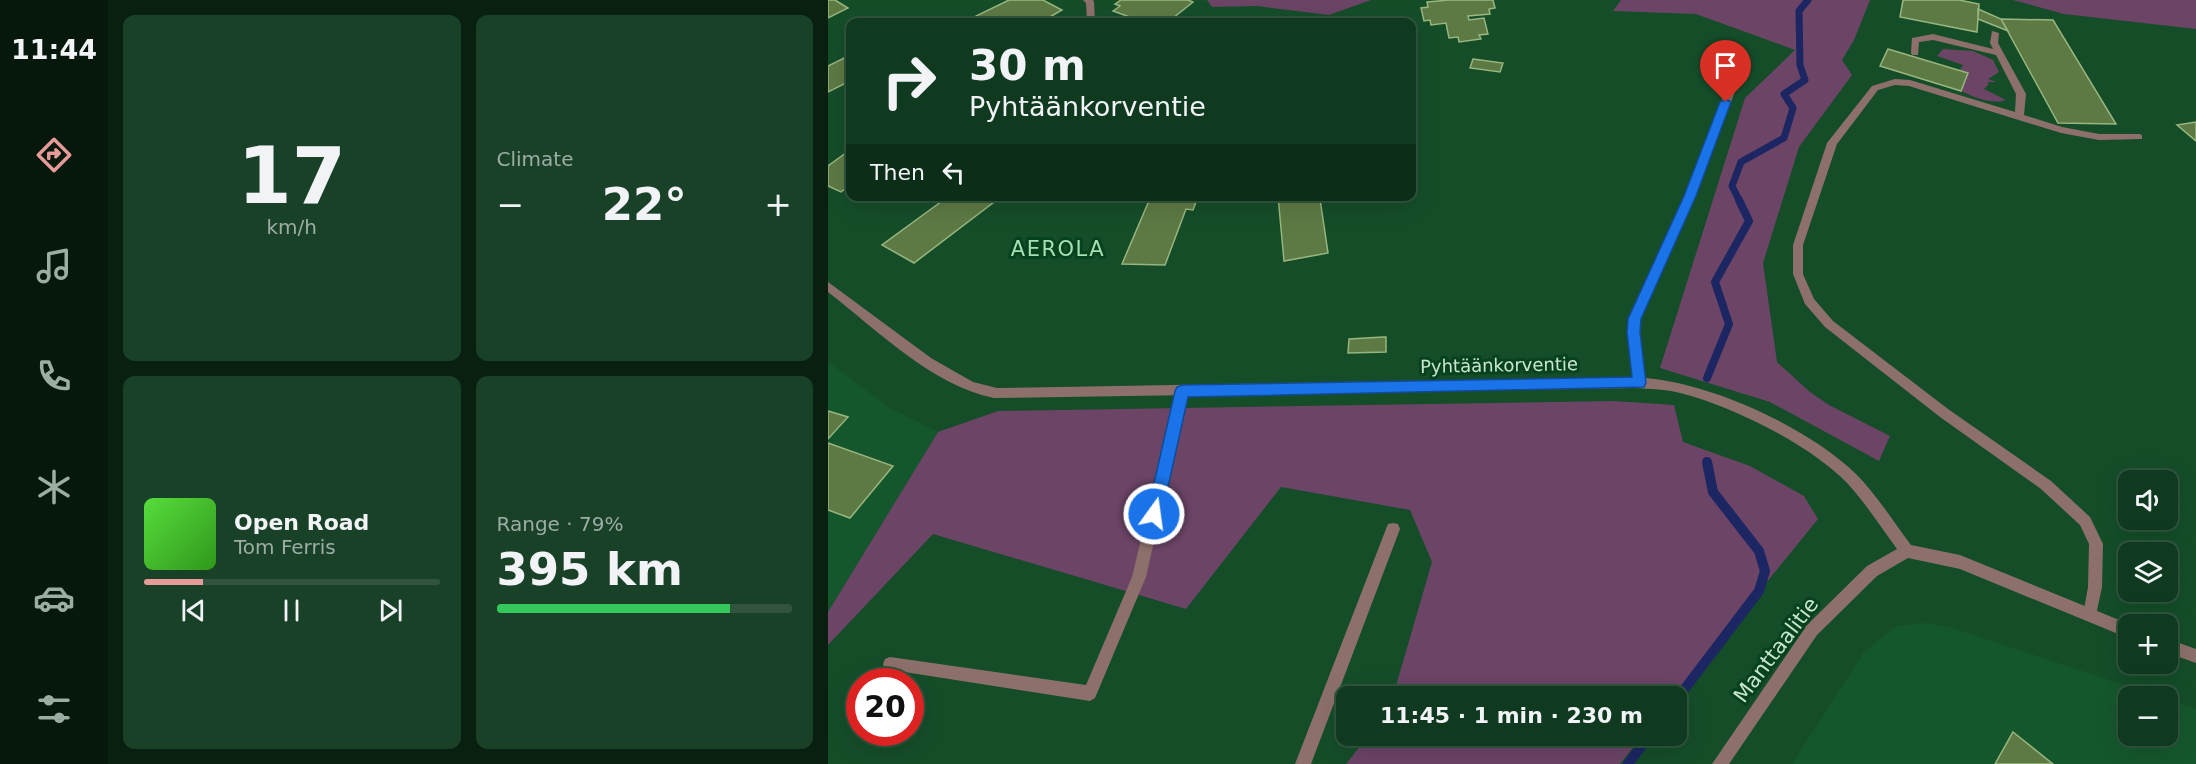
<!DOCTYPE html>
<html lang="en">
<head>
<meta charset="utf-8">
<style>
	body { margin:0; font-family:"DejaVu Sans",sans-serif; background:#194128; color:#f1f3f6; height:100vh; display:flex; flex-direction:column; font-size:22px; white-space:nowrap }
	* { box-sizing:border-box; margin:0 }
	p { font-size:20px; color:#9cada4 }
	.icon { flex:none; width:33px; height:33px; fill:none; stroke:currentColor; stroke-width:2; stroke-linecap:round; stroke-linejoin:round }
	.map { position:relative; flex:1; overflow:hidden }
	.sheet { display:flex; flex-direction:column; gap:15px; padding:15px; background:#092011; width:720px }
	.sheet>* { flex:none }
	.banner { position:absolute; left:18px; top:18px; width:570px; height:183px; border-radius:12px; box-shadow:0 6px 24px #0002,0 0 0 2px #30543d; background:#103a1f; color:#f1f3f6; overflow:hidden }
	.controls { position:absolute; left:1290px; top:470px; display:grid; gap:12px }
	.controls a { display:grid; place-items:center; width:60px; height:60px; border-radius:12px; background:#103a1f; box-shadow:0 6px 24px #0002,0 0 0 2px #30543d; font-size:30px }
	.speed { position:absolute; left:18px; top:668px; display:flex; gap:12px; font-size:30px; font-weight:700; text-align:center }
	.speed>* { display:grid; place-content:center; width:78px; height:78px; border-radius:50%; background:#103a1f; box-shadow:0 6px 24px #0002,0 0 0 2px #30543d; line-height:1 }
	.speed .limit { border:9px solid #d22; background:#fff; color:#111 }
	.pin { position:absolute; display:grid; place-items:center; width:51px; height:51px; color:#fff; margin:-62px -26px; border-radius:50% 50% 50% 0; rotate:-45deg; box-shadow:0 0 6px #0007 }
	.pin .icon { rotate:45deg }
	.me { position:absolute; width:66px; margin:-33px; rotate:14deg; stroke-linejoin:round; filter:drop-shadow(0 0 4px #0008) }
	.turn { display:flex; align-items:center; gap:21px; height:126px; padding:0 24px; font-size:27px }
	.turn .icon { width:78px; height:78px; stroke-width:2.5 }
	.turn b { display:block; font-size:42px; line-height:51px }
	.then { display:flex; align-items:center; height:57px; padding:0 24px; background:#0003; gap:12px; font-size:22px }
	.big { font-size:45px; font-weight:800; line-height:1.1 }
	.sheet .card { flex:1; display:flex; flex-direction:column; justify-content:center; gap:9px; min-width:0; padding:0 21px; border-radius:12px; background:#194128 }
	.sheet .dial { align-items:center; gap:0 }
	.dial b { font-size:78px; line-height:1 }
	.song { display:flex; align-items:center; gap:18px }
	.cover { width:72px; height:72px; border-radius:9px; background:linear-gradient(135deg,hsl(110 70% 55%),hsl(110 70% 35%)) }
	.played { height:6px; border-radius:3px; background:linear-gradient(90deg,#e69b98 20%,#30543d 20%) }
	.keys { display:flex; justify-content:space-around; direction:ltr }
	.heat { display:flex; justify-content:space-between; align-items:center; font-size:33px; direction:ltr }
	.charge { height:9px; border-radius:4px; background:linear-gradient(90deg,#34c759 79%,#30543d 0) }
	.sheet .tiles { flex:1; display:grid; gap:15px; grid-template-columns:repeat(2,1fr) }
	.trip { position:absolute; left:508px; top:686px; width:351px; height:60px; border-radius:12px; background:#103a1f; box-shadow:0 6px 24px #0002,0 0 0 2px #30543d; font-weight:800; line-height:60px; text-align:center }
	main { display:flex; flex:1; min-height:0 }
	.dock { display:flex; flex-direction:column; width:108px; justify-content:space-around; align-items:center; background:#06170c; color:#9cada4 }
	.dock .icon { width:42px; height:42px }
	.dock .on { color:#e69b98 }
	.dock b { font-size:27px; color:#f1f3f6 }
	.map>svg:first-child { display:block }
	.built { fill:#15572d }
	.green { fill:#6b4466 }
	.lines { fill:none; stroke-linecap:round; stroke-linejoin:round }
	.stream-far2 { stroke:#1c2663; stroke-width:7 }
	.stream-far1 { stroke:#1c2663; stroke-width:8 }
	.stream { stroke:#1c2663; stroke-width:10 }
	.building { fill:#5d7944; stroke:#98b67e; stroke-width:1.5 }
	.service { fill:#8d706b; fill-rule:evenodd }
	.minor { fill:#8d706b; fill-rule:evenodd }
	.route { fill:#1a73e8; stroke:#114b97; stroke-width:1.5 }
	.labels { text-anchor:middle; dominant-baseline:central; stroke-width:6; stroke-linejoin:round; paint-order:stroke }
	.street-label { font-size:18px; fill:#c9e5ce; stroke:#06421e }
	.quarter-label { font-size:21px; letter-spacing:1.5px; fill:#a6dfb3; stroke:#06421e }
	.near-street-label { font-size:21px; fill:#c9e5ce; stroke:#06421e }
</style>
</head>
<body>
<main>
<nav class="dock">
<b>11:44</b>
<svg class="icon on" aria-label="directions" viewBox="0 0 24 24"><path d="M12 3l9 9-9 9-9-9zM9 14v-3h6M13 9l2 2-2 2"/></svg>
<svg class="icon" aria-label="music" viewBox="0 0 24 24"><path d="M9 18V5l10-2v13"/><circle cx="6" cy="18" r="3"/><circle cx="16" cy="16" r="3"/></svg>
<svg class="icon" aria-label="phone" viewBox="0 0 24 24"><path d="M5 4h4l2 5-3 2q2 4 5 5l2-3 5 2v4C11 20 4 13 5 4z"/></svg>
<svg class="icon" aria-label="climate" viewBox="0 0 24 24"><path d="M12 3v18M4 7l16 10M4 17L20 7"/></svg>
<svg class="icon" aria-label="car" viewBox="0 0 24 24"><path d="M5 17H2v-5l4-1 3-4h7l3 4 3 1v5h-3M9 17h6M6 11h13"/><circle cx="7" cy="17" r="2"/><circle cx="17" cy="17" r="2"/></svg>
<svg class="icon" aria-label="filters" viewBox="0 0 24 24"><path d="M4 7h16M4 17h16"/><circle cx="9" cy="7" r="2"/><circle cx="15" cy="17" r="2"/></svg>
</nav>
<section class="sheet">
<div class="tiles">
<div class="card dial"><b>17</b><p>km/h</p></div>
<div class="card"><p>Climate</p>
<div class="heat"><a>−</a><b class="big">22°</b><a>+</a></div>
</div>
<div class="card">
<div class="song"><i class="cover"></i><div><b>Open Road</b><p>Tom Ferris</p></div></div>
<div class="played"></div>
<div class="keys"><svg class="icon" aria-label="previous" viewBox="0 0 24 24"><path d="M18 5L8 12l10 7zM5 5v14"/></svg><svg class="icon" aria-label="pause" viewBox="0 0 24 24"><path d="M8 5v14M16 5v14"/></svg><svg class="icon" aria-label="next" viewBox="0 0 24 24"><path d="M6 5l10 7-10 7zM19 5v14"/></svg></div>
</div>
<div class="card"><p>Range · 79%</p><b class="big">395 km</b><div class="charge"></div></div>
</div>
</section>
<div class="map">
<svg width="1368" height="764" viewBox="0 0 1368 764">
	<rect width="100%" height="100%" fill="#154d29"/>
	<path class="built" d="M0,362l60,45 50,25 -110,180z
		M1099,623l26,5 204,68h-29v39h40v-35l28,9v55h-404l72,-112 33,-26z"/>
	<path class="green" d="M379,0h164l-42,15 -72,-9 -45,1z
		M793,0h249l-16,40 -12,20 10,15 -53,72 -36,116 14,99 33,30 19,13 61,31 -11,25 -109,-59 -110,-34 85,-270 50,-48 -99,-36 -83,-3z
		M1185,0h183v29l-132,-15z
		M1115,49l30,2 20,9 6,12 -11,7 9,3h-9v3l-4,4 22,11c-13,5 -33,-3 -45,-9l7,-18 -8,-3 3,-5 -26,-9z
		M786,401l60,4 9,37 67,24 54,30 14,23 -144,177h-281l39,-134 -22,-52 -129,-23 -95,122 -253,-75 -105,111v-33l110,-180 60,-21z
		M541,735h274l-23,29h-274z"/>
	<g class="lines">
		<path class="stream-far2" d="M912,202l-8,-16 9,-24 43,-24 9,-30 -9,-14 21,-14 -5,-15 -1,-54 9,-11"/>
		<path class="stream-far1" d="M879,378l22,-54 -14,-42 34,-61 -10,-21"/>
		<path class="stream" d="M849,699l82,-108 6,-20 -6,-20 -46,-59 -6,-30
			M800,764l22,-29"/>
	</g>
	<path class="building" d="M0,0h7l13,8 -20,10z
		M181,0h34l19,10 -14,8 4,2 -4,2h-77l8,-4 -3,-2z
		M293,0h67l5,2 -25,20h-33l3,-2 -25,-9 7,-5 -5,-2z
		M621,0h44l2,8 -6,1 1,5 -22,2 1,4 15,-2 4,16 -9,1 2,4 -22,3 -1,-5 -9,1 -3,-15 -15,2 -1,-5 -6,1 -3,-13 7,-1 -1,-5z
		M1075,0h56l20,4 -2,28 -77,-15z
		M1150,9l23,10 7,12 -30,-12z
		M1173,19l52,1 63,104 -58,-1z
		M1060,49l80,24 -7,18 -81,-25z
		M22,55v26l-22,11v-26z
		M645,59l30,4 -3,9 -30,-4z
		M1368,122v19l-19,-16z
		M22,150v35l-9,7 -13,-6v-20z
		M121,196h53l-88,67 -32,-18z
		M323,196h40l-2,6h7l-3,8 -7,-1 -21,56 -43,-1z
		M450,196h49v2l-7,1 8,54 -44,8z
		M555,337h3v15l-38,1 1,-14z
		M0,411l20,6 -20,22z
		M0,443l65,23 -43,52 -22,-8z
		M1185,732l40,32h-58z"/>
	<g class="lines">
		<path class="service" d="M255,0h10l1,2 1,20h-8l-1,-19z
			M1164,31l7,2 -1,10 28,51 -2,21 38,12 37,7h40l3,1v4l-43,1 -38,-7 -152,-47 -14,-1 -17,5 -41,54 -34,101v29l11,25 19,22 115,88 103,72 39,36 13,27 -1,43 -7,33 -5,2 -5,-2 -2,-5 5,-28 1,-43 -9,-19 -39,-36 -101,-72 -115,-90 -20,-23 -12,-30v-29l34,-102 45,-57 23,-7 15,1 105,32 1,-18 -20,-39 -63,-15 -14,2 -1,13h-6l-1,-2 1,-15 21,-4 60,15 -3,-6z
			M354,386l4,1 2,4 -42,186 -51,121 -5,3 -205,-32 -2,-5 2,-5 5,-2 196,28 46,-108 44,-186 2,-4z
			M565,523l5,1 2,5 -89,235h-16l91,-235 2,-5z"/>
		<path class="minor" d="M905,81l5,3 -43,112 -54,123 -2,13 6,46c66,5 162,49 210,95 21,21 38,48 56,72l49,10 169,69 -1,14 -168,-69 -52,-11 -31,18 -60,59 -88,129h-17l95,-139 60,-59 30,-17c-16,-22 -31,-45 -49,-65 -37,-39 -116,-78 -168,-91 -14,-4 -30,-4 -45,-5l-641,10c-61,-12 -117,-68 -166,-106v-10l103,76 42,24 24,6 636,-11 -6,-45 2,-13 56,-123 43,-112z
			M1340,639l28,10v14l-28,-10z"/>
	</g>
	<path class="route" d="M898,99l5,3 -35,94 -55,123 -1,13 6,51 -2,4 -456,10 -26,117 -3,5 -5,2 -5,-2 -2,-5 28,-123 2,-4 5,-2 450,-8 -5,-45 1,-13 56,-123 36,-94z"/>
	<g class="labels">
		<g class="street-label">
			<text transform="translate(671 365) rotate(-1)">Pyhtäänkorventie</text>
		</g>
		<g class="quarter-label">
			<text x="230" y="249">AEROLA</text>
		</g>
		<g class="near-street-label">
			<text transform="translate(948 650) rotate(-53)">Manttaalitie</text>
		</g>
	</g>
</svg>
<div class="controls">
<a><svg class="icon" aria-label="sound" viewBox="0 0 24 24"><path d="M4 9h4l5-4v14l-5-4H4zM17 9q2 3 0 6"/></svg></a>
<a><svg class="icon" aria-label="layers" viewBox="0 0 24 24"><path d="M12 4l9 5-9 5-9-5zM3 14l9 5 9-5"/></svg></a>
<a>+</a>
<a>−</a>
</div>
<div class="speed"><div class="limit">20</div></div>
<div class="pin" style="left:898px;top:102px;background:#d93025"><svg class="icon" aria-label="arrive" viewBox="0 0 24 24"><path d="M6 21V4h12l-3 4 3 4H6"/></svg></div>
<svg class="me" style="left:326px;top:514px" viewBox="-20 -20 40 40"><circle r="17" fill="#1a73e8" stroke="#fff" stroke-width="3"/><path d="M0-11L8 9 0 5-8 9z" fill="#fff"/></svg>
<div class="trip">11:45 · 1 min · 230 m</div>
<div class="banner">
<div class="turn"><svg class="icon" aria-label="right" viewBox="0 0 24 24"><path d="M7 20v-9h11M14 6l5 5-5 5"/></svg><div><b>30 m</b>Pyhtäänkorventie</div></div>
<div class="then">Then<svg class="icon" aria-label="left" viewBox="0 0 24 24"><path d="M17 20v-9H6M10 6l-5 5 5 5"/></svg></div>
</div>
</div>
</main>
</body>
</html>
